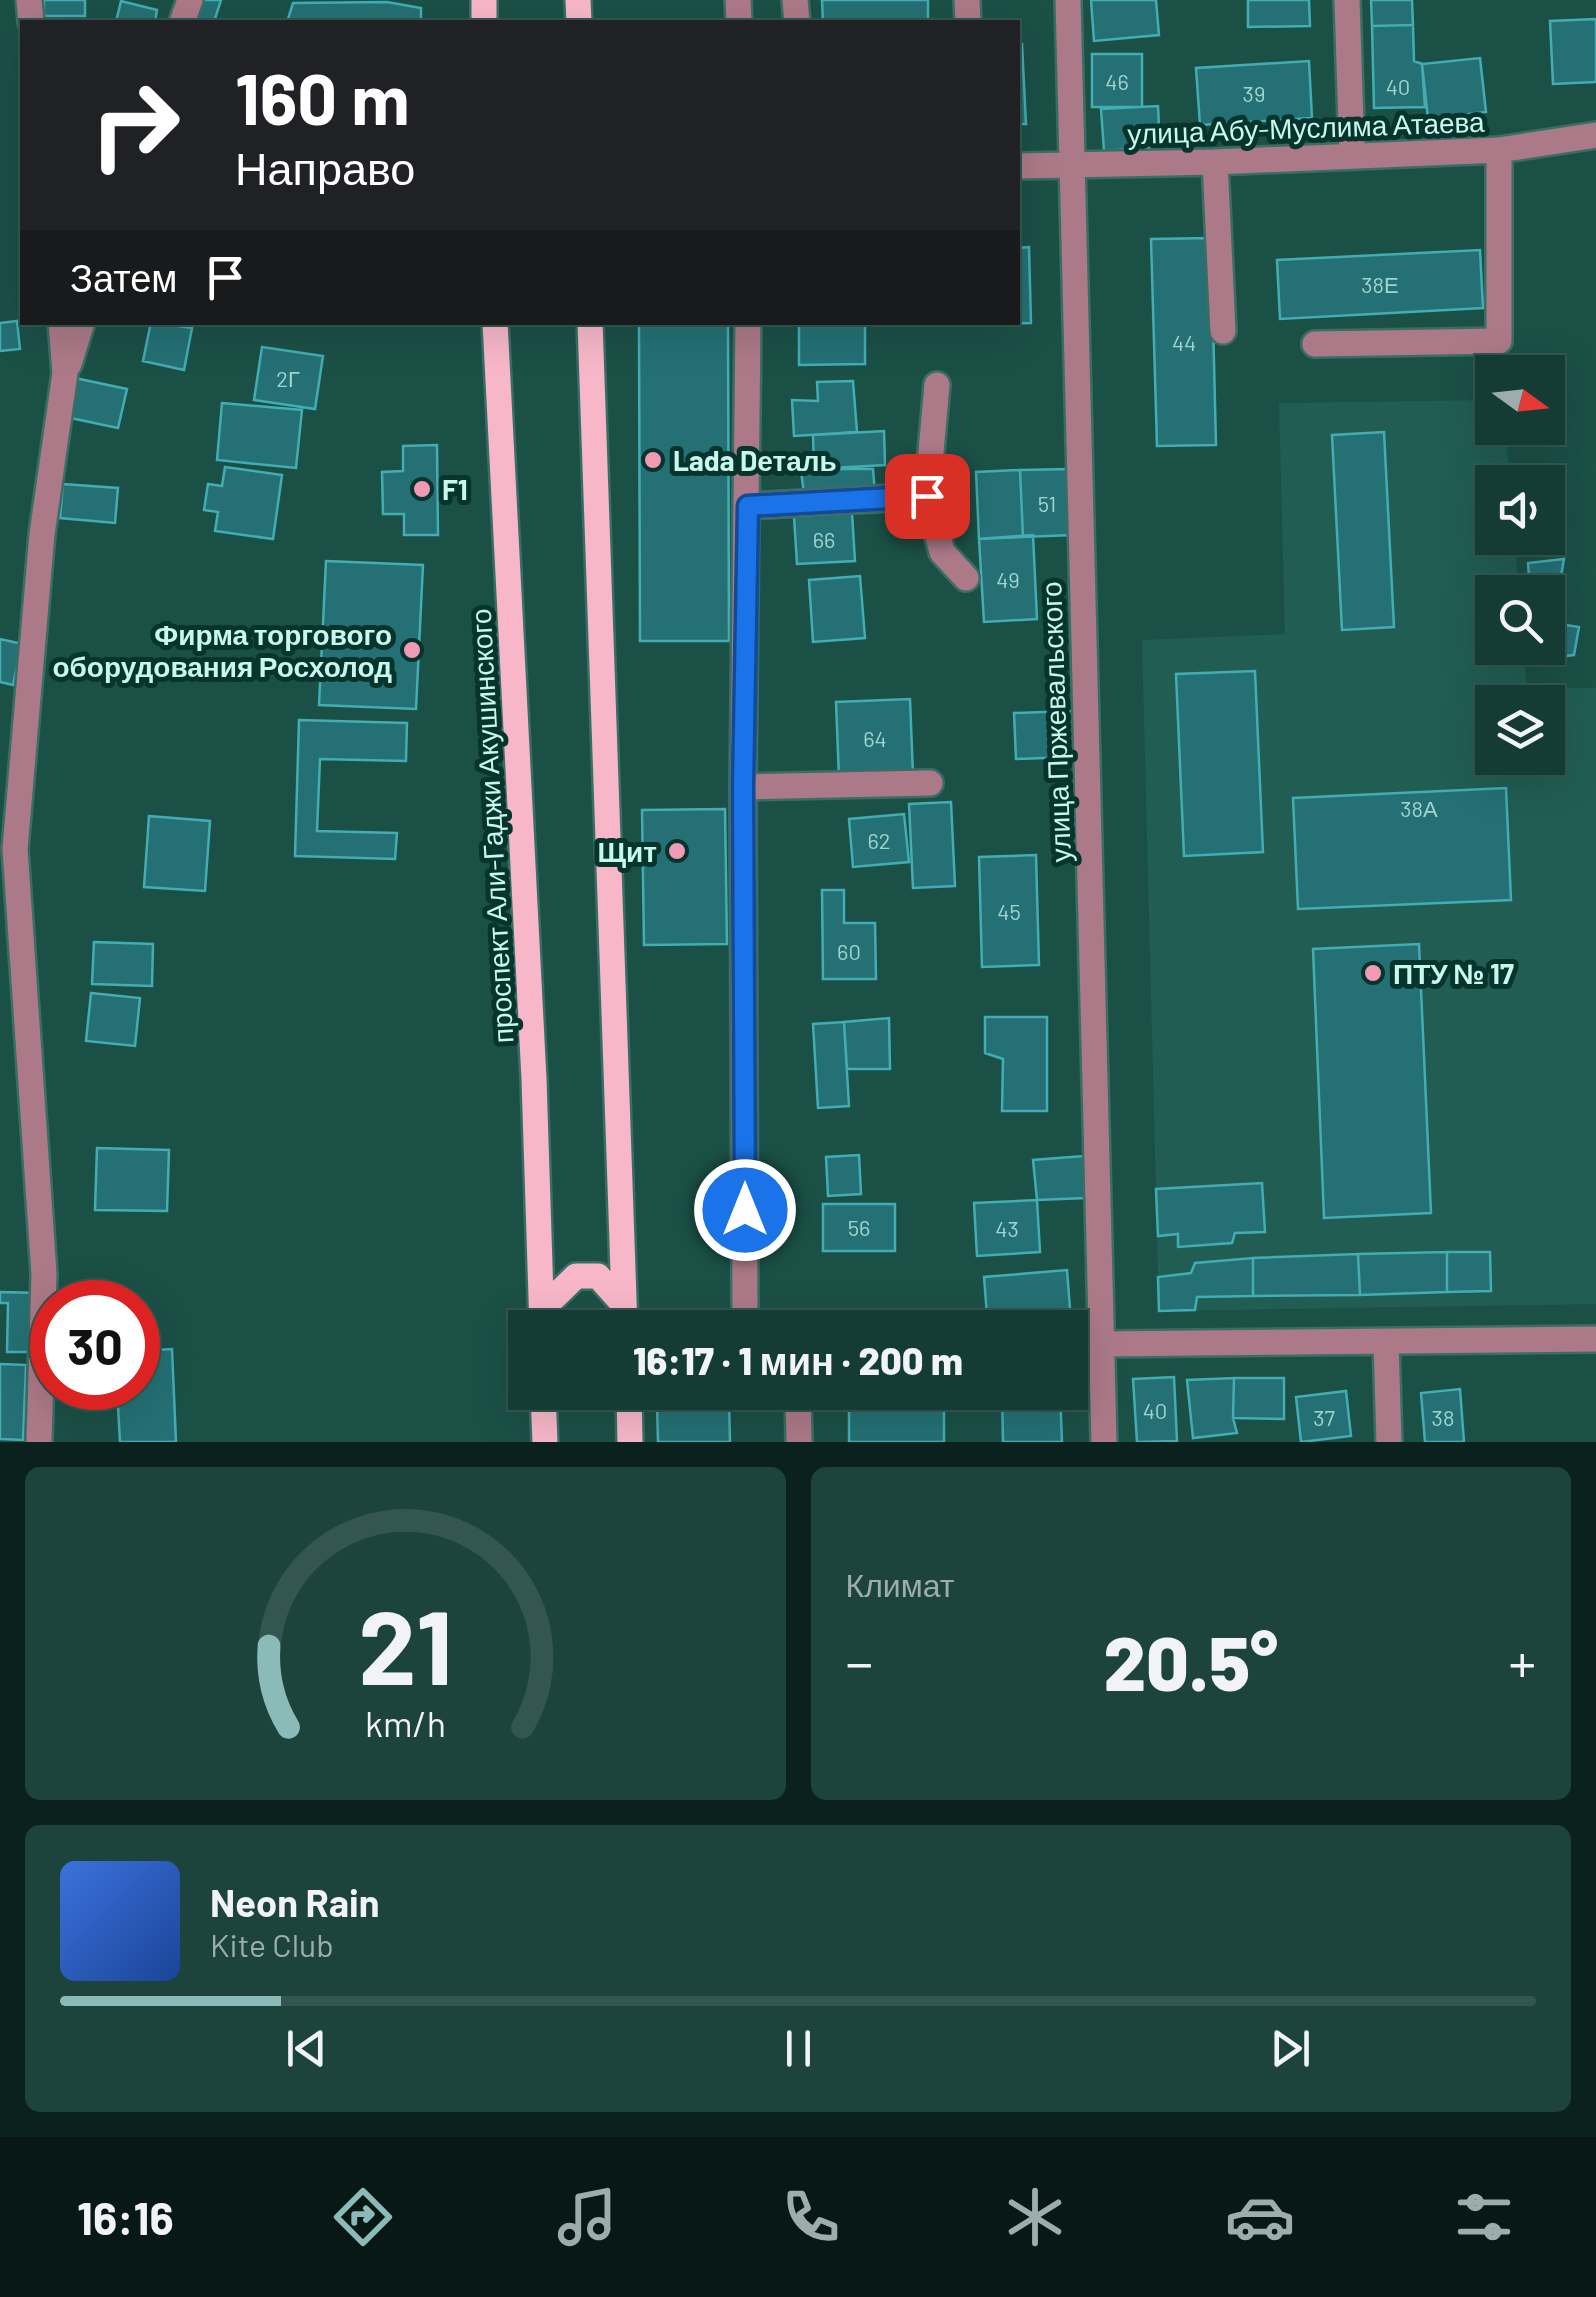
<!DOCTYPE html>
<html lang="ru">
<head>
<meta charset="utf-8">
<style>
	body { margin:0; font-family:Barlow,sans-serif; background:#1d433d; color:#f1f3f6; height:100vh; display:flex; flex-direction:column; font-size:38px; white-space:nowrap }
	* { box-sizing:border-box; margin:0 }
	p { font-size:32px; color:#9dadad }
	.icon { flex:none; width:55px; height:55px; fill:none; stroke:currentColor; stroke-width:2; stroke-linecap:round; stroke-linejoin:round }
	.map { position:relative; height:1442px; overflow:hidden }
	.drawer { display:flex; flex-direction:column; gap:25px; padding:25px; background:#0b211d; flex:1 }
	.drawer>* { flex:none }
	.hud { position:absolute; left:20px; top:20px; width:1000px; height:305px; border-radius:0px; box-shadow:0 10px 40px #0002,0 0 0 2px #335650; background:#202124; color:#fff; overflow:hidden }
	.needle { width:65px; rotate:105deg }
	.buttons { position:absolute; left:1475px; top:355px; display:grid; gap:20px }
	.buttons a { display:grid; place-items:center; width:90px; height:90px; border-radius:0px; background:#143c35; box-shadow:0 10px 40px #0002,0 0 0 2px #335650; font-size:50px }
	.speed { position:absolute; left:30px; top:1280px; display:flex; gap:20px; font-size:50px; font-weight:700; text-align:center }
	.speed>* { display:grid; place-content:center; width:130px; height:130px; border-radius:50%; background:#143c35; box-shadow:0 10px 40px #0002,0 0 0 2px #335650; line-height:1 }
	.speed .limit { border:15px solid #d22; background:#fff; color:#111 }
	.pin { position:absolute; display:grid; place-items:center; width:85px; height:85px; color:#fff; margin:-42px; border-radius:20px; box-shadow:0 5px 15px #0006 }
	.me { position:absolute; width:110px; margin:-55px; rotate:0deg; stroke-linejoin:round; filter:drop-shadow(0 0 8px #0008) }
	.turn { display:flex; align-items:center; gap:35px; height:210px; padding:0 50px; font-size:45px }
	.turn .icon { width:130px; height:130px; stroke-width:2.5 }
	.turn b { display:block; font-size:70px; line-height:85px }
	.then { display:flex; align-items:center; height:95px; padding:0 50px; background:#0003; gap:20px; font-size:38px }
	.big { font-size:75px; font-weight:800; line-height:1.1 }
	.drawer .widget { flex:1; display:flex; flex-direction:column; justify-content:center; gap:15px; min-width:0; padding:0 35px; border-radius:15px; background:#1d433d }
	.drawer .dial { align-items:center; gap:0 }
	.dial svg { height:260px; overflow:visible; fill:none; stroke:#335650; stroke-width:7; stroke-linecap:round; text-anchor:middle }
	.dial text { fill:#f1f3f6; stroke:none }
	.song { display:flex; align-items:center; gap:30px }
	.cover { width:120px; height:120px; border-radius:15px; background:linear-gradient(135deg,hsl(220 70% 55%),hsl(220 70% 35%)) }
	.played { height:10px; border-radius:5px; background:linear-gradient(90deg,#8bbbb9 15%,#335650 15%) }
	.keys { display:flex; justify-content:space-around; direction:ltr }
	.heat { display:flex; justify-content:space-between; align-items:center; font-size:55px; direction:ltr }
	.drawer .tiles { flex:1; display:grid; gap:25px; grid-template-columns:1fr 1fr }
	.widget:last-child { grid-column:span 2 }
	.trip { position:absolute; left:508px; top:1310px; width:580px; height:100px; border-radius:0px; background:#143c35; box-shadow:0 10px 40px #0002,0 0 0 2px #335650; font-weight:800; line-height:100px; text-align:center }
	.tab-bar { display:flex; height:160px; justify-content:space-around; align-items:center; background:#081815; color:#9dadad }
	.tab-bar .icon { width:70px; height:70px }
	.tab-bar .current { color:#8bbbb9 }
	.tab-bar b { font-size:45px; color:#f1f3f6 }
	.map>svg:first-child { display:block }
	.built { fill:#215d53; fill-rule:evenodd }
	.building { fill:#247074; stroke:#42adb3; stroke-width:2.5 }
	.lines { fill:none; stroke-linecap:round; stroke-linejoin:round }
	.minor-casing { stroke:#3a6e65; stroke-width:30 }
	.major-casing { stroke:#3a6e65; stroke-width:30 }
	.minor { stroke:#ac7988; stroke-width:25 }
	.major { stroke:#f7b7c9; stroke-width:25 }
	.route-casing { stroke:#114b97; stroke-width:25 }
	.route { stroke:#1a73e8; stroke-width:18 }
	.poi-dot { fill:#f09ab4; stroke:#07342d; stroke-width:4 }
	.labels { text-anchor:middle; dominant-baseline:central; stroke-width:10; stroke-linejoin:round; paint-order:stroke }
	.number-label { font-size:22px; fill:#a0d5cf }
	.street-label { font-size:28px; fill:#caf7ed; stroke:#07342d }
	.poi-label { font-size:28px; font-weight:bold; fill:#caf7ed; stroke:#07342d; text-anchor:start }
</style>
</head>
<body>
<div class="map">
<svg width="1596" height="1442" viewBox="0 0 1596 1442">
	<rect width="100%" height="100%" fill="#1b5047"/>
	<path class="built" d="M1492,400v28h13l5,54h-18v56h22l5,54h-27v56h31l4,40h69v616l-437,7 -17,-671 143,-6 -6,-231zM1492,702h56v56h-56z"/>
	<path class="building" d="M44,0h41v16h-41z
		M200,0h21l-7,22h-21z
		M822,0h106v22h-105z
		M1091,0h65l3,35 -65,6z
		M1248,0h61l1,26 -62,1z
		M1371,0h41l1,25 -41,1z
		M121,1l36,9 -2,12h-39z
		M387,2l34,6v14h-134l6,-19z
		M1596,19v63l-43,2 -3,-63z
		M1413,25l1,36 8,3 3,43 -51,1 -2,-82z
		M1018,44h4l4,80h-8z
		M1092,54h50v53h-50z
		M1480,58l6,54 -58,7 -6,-55z
		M1309,61l3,57 -112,7 -4,-57z
		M1158,106l2,41 -56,4 -3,-42z
		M1211,238l5,207 -59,1 -6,-207z
		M1029,247l2,76 -61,2 48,-3v-74z
		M1480,250l3,58 -203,11 -3,-59z
		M17,321l3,28 -20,2v-28z
		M151,322l41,6 -8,42 -41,-9z
		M639,322h89l1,319h-89z
		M799,322h66v42l-66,1z
		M262,347l61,9 -8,53 -61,-9z
		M75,378l52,11 -9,39 -52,-11z
		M853,381l4,51 -63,4 -2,-36 26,1 -1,-19z
		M222,403l80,7 -6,58 -79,-8z
		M884,431l1,34 -71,4 -1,-34z
		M1384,432l10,195 -52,3 -10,-195z
		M437,445l1,90h-34v-21h-21l-1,-42 21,-1v-25z
		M225,467l57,8 -9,64 -58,-8 3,-19 -14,-2 4,-26 14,2z
		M814,469h59l2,25h-71l-3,-23z
		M1071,469l2,66 -50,2 -3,-67z
		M1020,470l3,67 -44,2 -3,-67z
		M63,484l55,4 -3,35 -55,-5z
		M852,513l3,48 -58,3 -3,-47z
		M1033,535l4,84 -53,3 -5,-83z
		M1564,559l-11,64 26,4 -5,28 -38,4 -1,-11h13v-56h-18l-2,-29z
		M326,561l97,4 -7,144 -97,-4z
		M860,576l5,62 -52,4 -4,-62z
		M0,639l22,5 -9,41 -13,-3z
		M1255,671l8,181 -79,4 -8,-182z
		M910,699l3,76 -74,3 -3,-76z
		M1073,711l1,46 -58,2 -2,-46z
		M299,720l108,3 -1,38 -86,-2 -3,72 80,2 -2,26 -100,-3z
		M1506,788l5,112 -213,9 -5,-111z
		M951,802l4,84 -42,2 -4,-84z
		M725,809l2,135 -83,1 -2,-135z
		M904,814l5,48 -56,5 -4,-48z
		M149,816l61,5 -5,70 -61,-4z
		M1036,855l3,110 -57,2 -3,-110z
		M822,890h22v33h31l1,56h-53z
		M94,942l59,2 -1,42 -60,-2z
		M1419,944l12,269 -107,5 -11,-269z
		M91,993l49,5 -5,48 -49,-5z
		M985,1017h62v94h-45l1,-52 -18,-6z
		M889,1018l1,51h-43l-3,-47z
		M844,1022l5,84 -31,2 -5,-84z
		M97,1148l72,2 -2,61 -72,-1z
		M859,1155l2,39 -33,2 -2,-39z
		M1083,1156l3,42 -49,2 -4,-40z
		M1262,1183l3,49 -30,1 -3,10 -54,4v-13l-20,2 -2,-47z
		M1037,1200l3,52 -63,4 -3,-53z
		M823,1204h72v47h-72z
		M1447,1252v40l-87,3 -2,-41z
		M1447,1252h43l1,39 -44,1z
		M1358,1254l2,41 -107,1v-38z
		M1253,1258v38l-56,1 -2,13 -36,1 -1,-34 33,-4 4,-10z
		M1067,1270l4,51 -83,7 -4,-51z
		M0,1292l40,1 -1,59h-32l1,-49h-8z
		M172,1349l4,93h-56l-3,-54h21v-37z
		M0,1364l26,1 -3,75 -23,-1z
		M1174,1377l3,64 -40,1 -4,-63z
		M1234,1378l-1,40 4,15 -44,5 -6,-58z
		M1234,1378h50v41l-51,-1z
		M1460,1389l4,53h-39l-4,-49z
		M1346,1391l5,45 -50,6 -5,-45z
		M1002,1392h58l2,50h-59z
		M849,1393h95v49h-95z
		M729,1401l1,41h-72l-1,-38z"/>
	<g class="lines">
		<g class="minor-casing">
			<path id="minor" d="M29,0l2,22
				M738,0l1,22
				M795,0l2,22
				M967,0l1,22
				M1068,0l36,1442
				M1347,0l5,155
				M182,22l8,-22
				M1215,162l8,169
				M1018,166l197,-4 284,-12 97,-15
				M1315,344l184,-3v-191
				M69,364l13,-42
				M927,496l10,-111
				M748,506l179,-10 15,56 24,26
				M743,787l187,-4
				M745,1328l-2,-541 5,-465
				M1386,1342l3,100
				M1070,1347l32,-3 494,-5
				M798,1392l1,50
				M39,1442l5,-168 -29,-425 27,-315 23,-161 -4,-51"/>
		</g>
		<g class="major-casing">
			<path id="major" d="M484,0v22
				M578,0l1,22
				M495,322l39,757 8,249
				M590,322l35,1006
				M541,1310l35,-34h22l25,28
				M543,1392l2,50
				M629,1392l1,50"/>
		</g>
		<use href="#minor" class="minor"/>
		<use href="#major" class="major"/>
	</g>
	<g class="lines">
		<g class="route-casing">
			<path id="route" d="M745,1210l-2,-423 5,-281 179,-10"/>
		</g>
		<use href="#route" class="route"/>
	</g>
	<g class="poi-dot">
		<circle cx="653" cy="460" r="10"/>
		<circle cx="422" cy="489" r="10"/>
		<circle cx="412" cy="650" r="10"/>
		<circle cx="677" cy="851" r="10"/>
		<circle cx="1373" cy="973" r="10"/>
	</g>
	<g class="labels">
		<g class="number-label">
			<text x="1117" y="81">46</text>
			<text x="1398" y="86">40</text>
			<text x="1254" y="93">39</text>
			<text x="1380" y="284">38Е</text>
			<text x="1184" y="342">44</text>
			<text x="288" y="378">2Г</text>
			<text x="1047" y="503">51</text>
			<text x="824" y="539">66</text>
			<text x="1008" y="579">49</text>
			<text x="875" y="738">64</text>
			<text x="1419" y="808">38А</text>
			<text x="879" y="840">62</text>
			<text x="1009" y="911">45</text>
			<text x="849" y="951">60</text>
			<text x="859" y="1227">56</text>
			<text x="1007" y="1228">43</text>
			<text x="1155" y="1410">40</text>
			<text x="1324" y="1417">37</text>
			<text x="1443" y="1417">38</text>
		</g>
		<g class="street-label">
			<text transform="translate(1306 127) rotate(-2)">улица Абу-Муслима Атаева</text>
			<text transform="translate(1055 722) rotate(-92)">улица Пржевальского</text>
			<text transform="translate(491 826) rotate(-93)">проспект Али-Гаджи Акушинского</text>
		</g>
		<g class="poi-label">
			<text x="673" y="460">Lada Dеталь</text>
			<text x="442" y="489">F1</text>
			<text x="392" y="634" text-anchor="end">Фирма торгового<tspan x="392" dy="32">оборудования Росхолод</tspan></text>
			<text x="657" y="851" text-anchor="end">Щит</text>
			<text x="1393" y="973">ПТУ № 17</text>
		</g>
	</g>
</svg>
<div class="buttons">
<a><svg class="needle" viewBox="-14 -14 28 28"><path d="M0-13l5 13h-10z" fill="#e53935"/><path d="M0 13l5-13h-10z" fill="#9dadad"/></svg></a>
<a><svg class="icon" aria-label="sound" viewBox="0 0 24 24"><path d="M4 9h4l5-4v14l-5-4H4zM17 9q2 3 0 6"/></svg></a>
<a><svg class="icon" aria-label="search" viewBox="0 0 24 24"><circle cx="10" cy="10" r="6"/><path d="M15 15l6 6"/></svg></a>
<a><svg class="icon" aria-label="layers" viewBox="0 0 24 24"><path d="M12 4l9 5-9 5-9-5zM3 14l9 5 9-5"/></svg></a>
</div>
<div class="speed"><div class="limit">30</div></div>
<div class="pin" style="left:927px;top:496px;background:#d93025"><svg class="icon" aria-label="arrive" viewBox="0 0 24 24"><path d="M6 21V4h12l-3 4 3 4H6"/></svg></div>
<svg class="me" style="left:745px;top:1210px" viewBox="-20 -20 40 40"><circle r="17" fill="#1a73e8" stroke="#fff" stroke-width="3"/><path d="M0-11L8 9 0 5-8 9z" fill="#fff"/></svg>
<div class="trip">16:17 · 1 мин · 200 m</div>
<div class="hud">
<div class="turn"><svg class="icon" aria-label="right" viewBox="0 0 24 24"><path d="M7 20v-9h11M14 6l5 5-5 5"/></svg><div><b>160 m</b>Направо</div></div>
<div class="then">Затем<svg class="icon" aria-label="arrive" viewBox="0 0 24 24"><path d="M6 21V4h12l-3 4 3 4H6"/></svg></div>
</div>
</div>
<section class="drawer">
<div class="tiles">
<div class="widget dial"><svg viewBox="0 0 100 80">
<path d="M14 69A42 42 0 1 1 86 69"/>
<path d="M14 69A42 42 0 0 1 8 44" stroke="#8bbbb9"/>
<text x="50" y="56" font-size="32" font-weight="700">21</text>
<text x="50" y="72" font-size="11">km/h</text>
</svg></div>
<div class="widget"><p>Климат</p>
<div class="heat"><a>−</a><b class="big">20.5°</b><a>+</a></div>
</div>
<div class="widget">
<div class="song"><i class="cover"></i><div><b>Neon Rain</b><p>Kite Club</p></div></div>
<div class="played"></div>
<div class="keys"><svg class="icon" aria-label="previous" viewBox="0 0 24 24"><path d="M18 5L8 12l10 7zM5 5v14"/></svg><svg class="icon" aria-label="pause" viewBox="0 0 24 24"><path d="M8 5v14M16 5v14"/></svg><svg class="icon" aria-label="next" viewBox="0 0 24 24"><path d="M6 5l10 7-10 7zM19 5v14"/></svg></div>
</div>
</div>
</section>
<nav class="tab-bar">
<b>16:16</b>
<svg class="icon current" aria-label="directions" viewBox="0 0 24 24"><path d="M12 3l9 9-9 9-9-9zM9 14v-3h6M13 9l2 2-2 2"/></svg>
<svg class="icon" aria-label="music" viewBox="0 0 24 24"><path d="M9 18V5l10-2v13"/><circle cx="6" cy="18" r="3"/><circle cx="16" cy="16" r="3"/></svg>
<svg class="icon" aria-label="phone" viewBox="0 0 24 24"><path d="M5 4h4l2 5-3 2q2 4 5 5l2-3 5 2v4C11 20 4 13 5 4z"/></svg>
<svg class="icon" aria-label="climate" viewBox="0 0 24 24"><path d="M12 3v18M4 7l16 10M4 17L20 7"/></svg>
<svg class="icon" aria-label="car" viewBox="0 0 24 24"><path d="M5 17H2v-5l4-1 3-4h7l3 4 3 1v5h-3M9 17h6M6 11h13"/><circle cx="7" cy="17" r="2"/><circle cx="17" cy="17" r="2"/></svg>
<svg class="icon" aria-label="filters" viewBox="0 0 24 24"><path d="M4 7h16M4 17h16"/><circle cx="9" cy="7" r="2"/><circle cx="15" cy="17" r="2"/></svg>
</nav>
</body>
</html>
